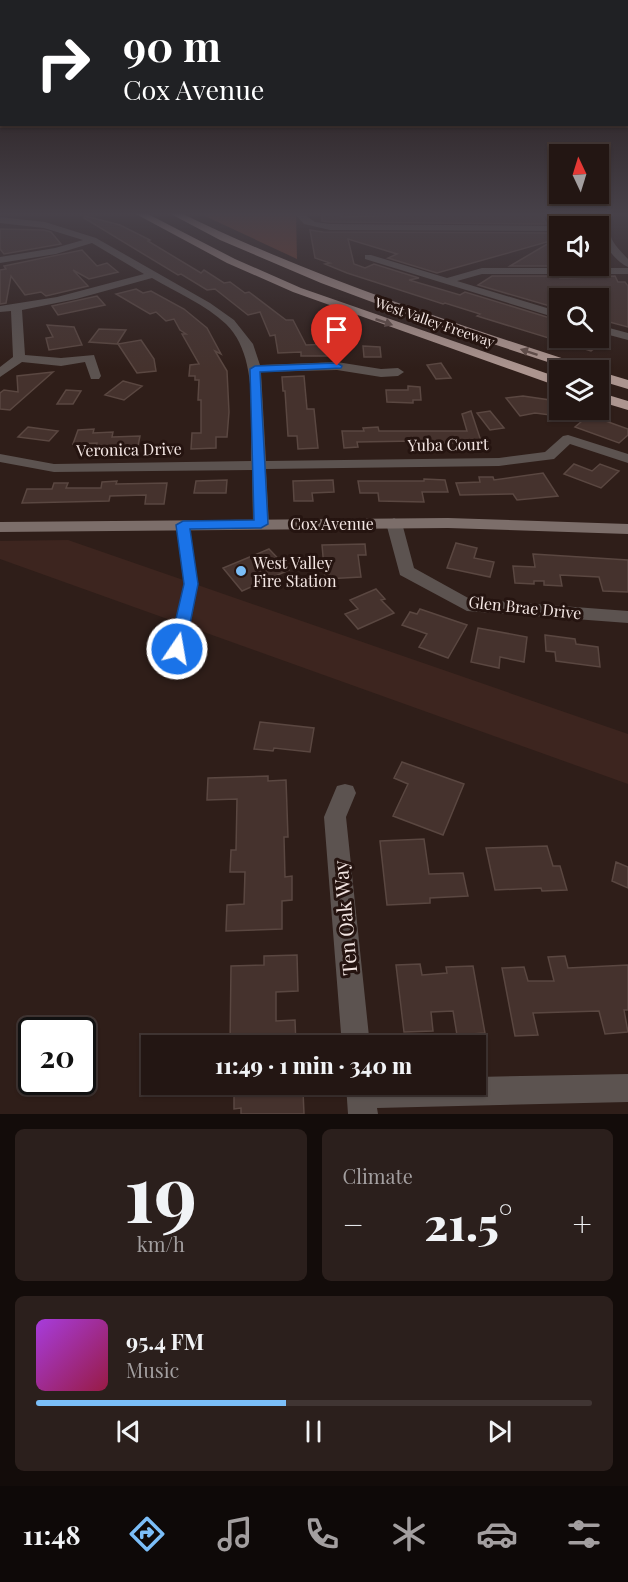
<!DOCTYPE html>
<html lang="en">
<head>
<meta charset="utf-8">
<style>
	body { margin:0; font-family:"Playfair Display",serif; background:#2b1f1c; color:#f1f3f6; height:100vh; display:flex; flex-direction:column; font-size:22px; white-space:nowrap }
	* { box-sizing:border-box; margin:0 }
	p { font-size:20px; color:#a39fa0 }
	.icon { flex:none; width:33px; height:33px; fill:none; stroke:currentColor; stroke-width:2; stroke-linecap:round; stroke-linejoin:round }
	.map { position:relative; height:1114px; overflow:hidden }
	.drawer { display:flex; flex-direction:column; gap:15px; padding:15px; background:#130c0a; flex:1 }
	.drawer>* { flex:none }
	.top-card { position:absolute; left:0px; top:0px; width:628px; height:126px; box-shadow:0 2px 4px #0004,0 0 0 2px #403533; background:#202124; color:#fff; overflow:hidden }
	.needle { width:39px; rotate:356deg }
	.tools { position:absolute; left:549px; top:144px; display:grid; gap:12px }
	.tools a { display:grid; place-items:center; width:60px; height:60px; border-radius:0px; background:#231613; box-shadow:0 2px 4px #0004,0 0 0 2px #403533; font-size:30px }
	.speed { position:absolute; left:18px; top:1017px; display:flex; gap:12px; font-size:30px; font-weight:700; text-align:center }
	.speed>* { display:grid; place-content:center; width:78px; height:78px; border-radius:50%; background:#231613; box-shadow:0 2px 4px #0004,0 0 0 2px #403533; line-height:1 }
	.speed .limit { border:3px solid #111; border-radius:9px; background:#fff; color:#111 }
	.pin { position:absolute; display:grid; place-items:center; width:51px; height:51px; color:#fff; margin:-62px -26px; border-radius:50% 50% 50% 0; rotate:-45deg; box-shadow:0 0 6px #0007 }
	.pin .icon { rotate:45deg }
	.me { position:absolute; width:66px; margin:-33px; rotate:12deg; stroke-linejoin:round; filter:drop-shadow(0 0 4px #0008) }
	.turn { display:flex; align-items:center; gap:21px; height:126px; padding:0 24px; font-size:27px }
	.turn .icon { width:78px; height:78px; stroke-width:2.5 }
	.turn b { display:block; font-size:42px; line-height:51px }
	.big { font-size:45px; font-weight:800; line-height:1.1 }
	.drawer .widget { flex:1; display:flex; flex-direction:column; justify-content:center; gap:9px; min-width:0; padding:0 21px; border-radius:9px; background:#2b1f1c }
	.drawer .dial { align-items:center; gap:0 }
	.dial b { font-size:78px; line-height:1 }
	.song { display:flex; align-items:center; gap:18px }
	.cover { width:72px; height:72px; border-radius:9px; background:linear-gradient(135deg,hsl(280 70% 55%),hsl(340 70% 35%)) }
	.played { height:6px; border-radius:3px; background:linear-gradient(90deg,#7bbef8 45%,#403533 45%) }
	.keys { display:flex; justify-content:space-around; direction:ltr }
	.heat { display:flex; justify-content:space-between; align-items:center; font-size:33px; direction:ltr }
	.drawer .tiles { flex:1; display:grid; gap:15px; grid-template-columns:1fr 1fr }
	.widget:last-child { grid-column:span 2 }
	.trip { position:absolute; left:141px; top:1035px; width:345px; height:60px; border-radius:0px; background:#231613; box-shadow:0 2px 4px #0004,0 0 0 2px #403533; font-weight:800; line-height:60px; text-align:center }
	.tab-bar { display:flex; height:96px; justify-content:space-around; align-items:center; background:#0e0908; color:#a39fa0 }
	.tab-bar .icon { width:42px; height:42px }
	.tab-bar .on { color:#7bbef8 }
	.tab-bar b { font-size:27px; color:#f1f3f6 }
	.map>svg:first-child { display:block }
	.built { fill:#3d251f }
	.green { fill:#6e3a2c }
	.building { fill:#45322d; stroke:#5a4741; stroke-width:1.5 }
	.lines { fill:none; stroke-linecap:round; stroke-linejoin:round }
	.service { fill:#5c5350; fill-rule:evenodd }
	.minor { fill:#5c5350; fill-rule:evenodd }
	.secondary { fill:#7c6e6a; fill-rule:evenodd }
	.motorway { fill:#ac958f; fill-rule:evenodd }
	.oneway { fill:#624e49 }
	.route { fill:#1a73e8; stroke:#114b97; stroke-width:1.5 }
	.poi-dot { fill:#7bbef8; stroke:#251410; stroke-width:2 }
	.labels { text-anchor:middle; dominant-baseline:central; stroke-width:6; stroke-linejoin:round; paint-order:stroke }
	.far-street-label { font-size:14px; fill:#f3e6e3; stroke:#251410 }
	.street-label { font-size:16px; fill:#f3e6e3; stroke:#251410 }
	.poi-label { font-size:16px; fill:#f3e6e3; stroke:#251410; text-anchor:start }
	.near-street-label { font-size:20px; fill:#f3e6e3; stroke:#251410 }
</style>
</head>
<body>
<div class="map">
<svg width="628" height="1114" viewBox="0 0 628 1114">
	<rect width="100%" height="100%" fill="#2f1e19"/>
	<path class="built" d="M68,540l560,194v50l-628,-225v-18z"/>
	<path class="green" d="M199,213h97l1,46 -90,-42z"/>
	<path class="building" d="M322,213h19l1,4 65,-2v-2l133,1 7,10 -217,-2 -8,-1z
		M85,216l35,9 30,15 -2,1 53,32 3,-3 20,13 6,-1 15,11 4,-1 37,28h7l13,25 24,-1 2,12h-31v-4l-23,1 -3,-18 -5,1 -10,-24 -12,3 -33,-26 -8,1 -26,-16 -3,1 -94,-57z
		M0,229l44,1 7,2 10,12 -57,10 -4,-5z
		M310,230l13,2 231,1 3,5h-5l2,2 -117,33 -49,-15 9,-4 -49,-15 6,25 11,4 9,-4 45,14 -10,2 51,15 5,-3 95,29v17h49l-18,13 -114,-35 3,-2 -35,-11 -2,1 -96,-31 -22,-9 5,-1 -15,-5z
		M554,240l6,8v18h-50z
		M82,250l15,16 10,-3 11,9 -29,7 -16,-9 15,16 -42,10 -5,-4 -16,3 -14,-19 -5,27 -6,1v-34l6,-1 -2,-3z
		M492,276h68v2h7l48,-2 3,6h7l3,4v41l-30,-8v-21h-38v11l-82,-24z
		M136,289l7,4 8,-2 33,18 23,19 14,26 -6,-3 12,20 2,41 -2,25h-11v11l-25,1 1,-16h9v-33h-3l1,-20h-4v-4h-6l1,-11 9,-1 -17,-30h4l-6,-4 -6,-11 -8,2 -10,-9 -6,2 -34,-20z
		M97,296l8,9 -47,10 -6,-9z
		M47,325l27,2 8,18 -33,5 -3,-12 7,-1z
		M99,329l27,1 -9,14 -28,-2z
		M141,340l13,19 2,12 -19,2 -19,-29z
		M363,346l17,1 1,10h-17z
		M441,363l10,15 -15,1 -9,-14z
		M53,372l-43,38 -10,-1v-16l4,-3 14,2 -1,-16z
		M304,376l3,33h7l4,39 -20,1 -1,-13h-9l-3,-45h-2l-1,-14z
		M123,381l19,5 -18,14 -19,-5z
		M408,386l12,1 1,13h-8v3l-26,-1 -1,-12h22z
		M66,390l15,1 -8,13h-16z
		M523,396l27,4v15l-15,-2 -15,3 -14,-18z
		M471,411l12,36h-11l-1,-4h-40v3h-13l-2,-5 -59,1 1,5 -14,1 -2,-17h22l-1,-3 15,-1 1,4h88l-5,-17z
		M490,411l14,17 -14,2 -13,-17z
		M589,415l39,14v6l-9,8 -44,-16z
		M28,427l30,4 -9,10 -31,-4z
		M94,429l-1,4 20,-1 -1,5 28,-1 -3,15 -42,1 2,-9 -24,1 5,-14z
		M574,464l18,7 8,-7 19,7 -18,17 -37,-14z
		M543,473l15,23 -41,4 -4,-6 -53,1 -4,-12 24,-1 -1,-5h14l1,3z
		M424,479l21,1 3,12h-26l2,10 -45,-1 -1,-8h-18l-2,-12h66z
		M227,480l-1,13h-32l2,-12z
		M333,480l1,12 -22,1 1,8h-19l-1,-20z
		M117,481l-1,3 51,-1 -3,21h-19l1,-9 -36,1 -1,5 -87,2 5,-14h25l2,-6h14l-2,5h35l1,-6z
		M456,543l21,5 -3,10 20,4 -4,15 -43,-9z
		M365,544l1,11h-8l3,22 -36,2 -3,-34z
		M269,549l20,21 -47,21 -19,-23z
		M533,554l95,6v32l-25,-1 -4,-14 -39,-2 2,11 -18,-1v-4h-10v3l-19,-1 -2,-17 22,1z
		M376,589l9,10 -4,1 13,13 -36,16 -13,-15 13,-5 -8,-9z
		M420,609l47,16 -19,33 -29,-11 8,-13 -25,-9 8,-13 7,2z
		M478,628l49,9 -3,25 -24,-5 -1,11 -28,-6z
		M545,635l30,4 1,5 22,3 2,20 -44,-6 -1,-9 -9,-1z
		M260,722l54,6 -4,24 -36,-4 -1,3 -19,-2z
		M402,762l62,22 -21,51 -50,-19 15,-32 -14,-6z
		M268,776v5l18,-1 2,57h-4l1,40 7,-1v24l-10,1v28l-56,2 1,-26 17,-1 1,-32h-15l1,-22h5l1,-51 -30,1 1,-22z
		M424,839l5,35 34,-1 5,23 -38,2v5l-43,2 -7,-64z
		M547,846l6,20h7l7,24 -25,1 -1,-3 -46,2 -9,-42z
		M616,862l12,5v21l-16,-7z
		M297,955l1,36 -22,1v29l19,-1 1,26h-66l1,-80 33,-1v-9z
		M565,956l3,12 60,-3v45h-4l4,22 -23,2 -6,-23 -66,2 5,22 -23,1 -13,-68 22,-1 4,14h26l-6,-24z
		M420,964l2,11 25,-2 -1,-6 27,-1 12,67 -28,2 -4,-24 -22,1 2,19 -29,1 -8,-67z
		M234,1084h60l1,7h8l1,23h-63v-6l-7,1z"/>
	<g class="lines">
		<path class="service" d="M180,523h3l4,2 8,59 -13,65 -2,2h-6l-2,-2 15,-65 -8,-59z"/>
		<path class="minor" d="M294,213h8l13,9 15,2 233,2h-3v5l-230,-1 -26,-6z
			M603,213h8c-3,25 -1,27 17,46v8c-12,-5 -29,-26 -28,-40 0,-4 2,-9 3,-14z
			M0,217l45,5 51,16 114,65 24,17 19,24 7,21 77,-3 44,7 17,-1 6,4 -6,4 -17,1 -44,-7 -76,2 5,89 233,-3 46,-6 18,-16 5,-1 60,19v9l-58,-19 -16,15 -55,7 -233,3 3,55 -8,5 -8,-5 -1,-54 -198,2 -54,-10v-8l54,10 197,-3c-1,-42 8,-105 -25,-137 -20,-19 -50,-32 -74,-46l-76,21 -54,11 3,45 36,3 33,-3 7,21 -2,3h-8l-6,-17 -24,4 -39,-4 -22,15v-10l13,-10 -2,-46 -11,1v-6l57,-9 87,-23 -52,-31 -36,11 -56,9v-6l55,-9 28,-8 -39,-12 -44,-5z
			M365,255h6l76,23 35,-10h146v6h-146l-25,7 103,31v7l-195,-60z
			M598,325l30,8v7l-30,-8z
			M394,518l8,5 12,45 56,31 158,12v12l-161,-12 -67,-36 -14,-52z
			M345,784l8,2 3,7 -10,24 24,229h-28l-18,-229 13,-31z
			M628,1074v28l-251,6 1,6h-30l-2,-29 130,-1v-7z"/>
		<path class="secondary" d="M448,518l180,6v10l-180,-6 -448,4v-10z"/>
		<path class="motorway" d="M134,213h12l89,46 66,29 259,90v9l-267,-95 -66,-29z
			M169,213h12c131,64 269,109 408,154l2,3h-19l-149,-49 -102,-38 -101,-43z
			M598,371l30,9v9l-30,-9z
			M598,392l30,9v9l-30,-9z"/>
	</g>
	<defs><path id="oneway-solid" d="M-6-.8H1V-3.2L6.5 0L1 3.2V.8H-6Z" transform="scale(1.5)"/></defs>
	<g class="oneway">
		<use href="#oneway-solid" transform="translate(384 322) rotate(19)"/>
		<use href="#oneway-solid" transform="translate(529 352) rotate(-162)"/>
	</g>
	<linearGradient id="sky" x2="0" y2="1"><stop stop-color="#1a100e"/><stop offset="0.58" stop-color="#474149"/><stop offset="1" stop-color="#474149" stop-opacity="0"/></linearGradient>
	<rect width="628" height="369" fill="url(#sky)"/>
	<path class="route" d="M337,363l5,3 -1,2 -81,4 8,152 -7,4 -71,1 8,55 -13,65 -3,4h-11l-2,-4 15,-65 -8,-59 7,-4 71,-1 -4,-151 5,-3z"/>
	<circle class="poi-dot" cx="241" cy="571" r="6"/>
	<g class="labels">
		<g class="far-street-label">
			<text transform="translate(435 322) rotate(19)">West Valley Freeway</text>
		</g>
		<g class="street-label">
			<text transform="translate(448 444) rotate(-1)">Yuba Court</text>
			<text transform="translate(129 449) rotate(-1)">Veronica Drive</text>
			<text x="332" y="523">Cox Avenue</text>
			<text transform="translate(525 607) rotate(6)">Glen Brae Drive</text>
		</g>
		<g class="poi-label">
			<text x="253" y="562">West Valley<tspan x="253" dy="18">Fire Station</tspan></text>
		</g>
		<g class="near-street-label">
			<text transform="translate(344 918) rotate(-95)">Ten Oak Way</text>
		</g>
	</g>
</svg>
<div class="tools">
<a><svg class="needle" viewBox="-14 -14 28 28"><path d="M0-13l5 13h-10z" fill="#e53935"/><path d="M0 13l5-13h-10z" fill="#a39fa0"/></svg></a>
<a><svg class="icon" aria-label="sound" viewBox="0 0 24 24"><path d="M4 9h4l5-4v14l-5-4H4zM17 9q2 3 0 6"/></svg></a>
<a><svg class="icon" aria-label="search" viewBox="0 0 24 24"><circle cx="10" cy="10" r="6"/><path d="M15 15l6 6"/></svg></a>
<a><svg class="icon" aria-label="layers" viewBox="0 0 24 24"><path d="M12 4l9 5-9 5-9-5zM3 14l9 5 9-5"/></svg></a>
</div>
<div class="speed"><div class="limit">20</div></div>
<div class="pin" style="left:337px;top:366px;background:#d93025"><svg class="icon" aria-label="arrive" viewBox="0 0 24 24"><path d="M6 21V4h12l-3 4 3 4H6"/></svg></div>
<svg class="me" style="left:177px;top:649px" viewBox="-20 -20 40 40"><circle r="17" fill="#1a73e8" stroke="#fff" stroke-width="3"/><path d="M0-11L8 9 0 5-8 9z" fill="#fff"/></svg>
<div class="trip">11:49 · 1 min · 340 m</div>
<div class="top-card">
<div class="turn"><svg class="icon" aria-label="right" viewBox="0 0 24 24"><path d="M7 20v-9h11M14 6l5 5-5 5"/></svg><div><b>90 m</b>Cox Avenue</div></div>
</div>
</div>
<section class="drawer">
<div class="tiles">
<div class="widget dial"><b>19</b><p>km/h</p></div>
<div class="widget"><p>Climate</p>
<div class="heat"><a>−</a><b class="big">21.5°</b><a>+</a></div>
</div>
<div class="widget">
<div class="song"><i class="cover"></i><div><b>95.4 FM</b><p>Music</p></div></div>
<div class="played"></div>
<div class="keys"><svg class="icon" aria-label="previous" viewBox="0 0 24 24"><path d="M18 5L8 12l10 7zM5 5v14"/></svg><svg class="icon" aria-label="pause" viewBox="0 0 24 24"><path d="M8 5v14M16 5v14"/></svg><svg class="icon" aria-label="next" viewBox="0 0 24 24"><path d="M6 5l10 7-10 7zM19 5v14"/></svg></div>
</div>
</div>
</section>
<nav class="tab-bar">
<b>11:48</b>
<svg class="icon on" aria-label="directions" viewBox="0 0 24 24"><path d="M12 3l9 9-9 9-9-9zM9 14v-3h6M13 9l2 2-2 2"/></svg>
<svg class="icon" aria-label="music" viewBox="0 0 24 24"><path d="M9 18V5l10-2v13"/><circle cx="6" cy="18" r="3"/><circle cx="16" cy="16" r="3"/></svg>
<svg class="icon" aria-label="phone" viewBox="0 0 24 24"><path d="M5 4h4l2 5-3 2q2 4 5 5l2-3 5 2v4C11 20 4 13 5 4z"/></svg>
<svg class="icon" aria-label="climate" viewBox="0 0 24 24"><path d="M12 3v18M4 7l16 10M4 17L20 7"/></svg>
<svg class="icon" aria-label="car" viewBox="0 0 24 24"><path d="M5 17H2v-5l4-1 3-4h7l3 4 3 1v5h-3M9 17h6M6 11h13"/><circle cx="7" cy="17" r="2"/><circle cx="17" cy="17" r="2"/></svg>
<svg class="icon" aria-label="filters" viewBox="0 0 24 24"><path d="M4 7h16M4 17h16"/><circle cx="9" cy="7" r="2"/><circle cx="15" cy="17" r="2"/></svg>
</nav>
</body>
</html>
